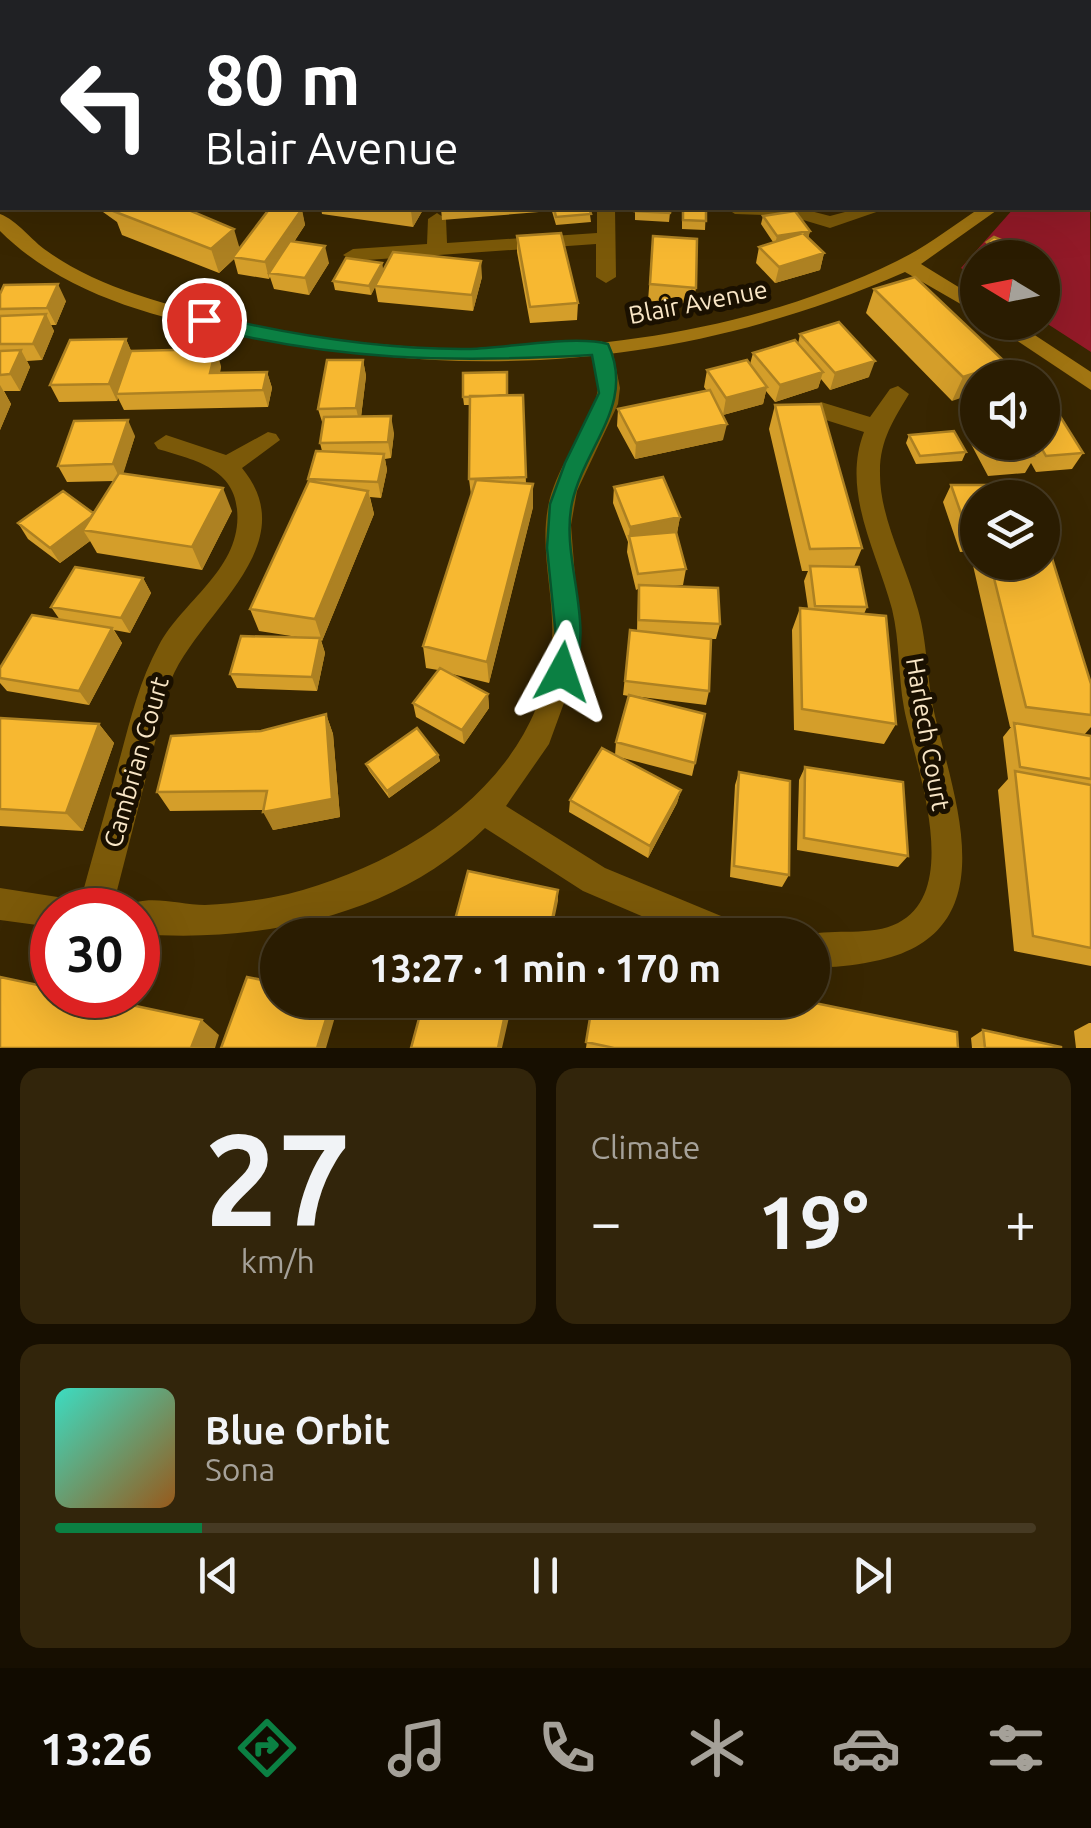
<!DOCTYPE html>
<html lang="en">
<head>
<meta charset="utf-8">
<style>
	body { margin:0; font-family:Ubuntu,sans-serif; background:#32250b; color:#f1f3f6; height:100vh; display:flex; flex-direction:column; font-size:38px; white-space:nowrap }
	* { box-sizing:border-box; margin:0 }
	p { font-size:32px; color:#a5a199 }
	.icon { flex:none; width:55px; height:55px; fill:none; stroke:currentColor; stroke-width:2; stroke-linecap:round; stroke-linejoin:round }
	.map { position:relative; height:1048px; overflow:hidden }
	.side { display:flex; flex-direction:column; gap:20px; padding:20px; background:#170f01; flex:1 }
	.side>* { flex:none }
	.guide { position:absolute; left:0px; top:0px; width:1092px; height:210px; box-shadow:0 10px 40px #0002,0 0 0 2px #463a23; background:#202124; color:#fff; overflow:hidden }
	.needle { width:65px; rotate:280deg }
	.buttons { position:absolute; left:960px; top:240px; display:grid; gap:20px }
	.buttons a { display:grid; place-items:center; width:100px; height:100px; border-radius:50%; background:#2a1c01; box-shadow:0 10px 40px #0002,0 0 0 2px #463a23; font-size:50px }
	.speed { position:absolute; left:30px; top:888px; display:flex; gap:20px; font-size:50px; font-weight:700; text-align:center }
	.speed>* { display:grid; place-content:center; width:130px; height:130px; border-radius:50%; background:#2a1c01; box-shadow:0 10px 40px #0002,0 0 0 2px #463a23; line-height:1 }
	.speed .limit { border:15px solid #d22; background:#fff; color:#111 }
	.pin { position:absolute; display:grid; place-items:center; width:85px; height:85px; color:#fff; margin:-42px; border:5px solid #fff; border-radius:50%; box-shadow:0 2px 10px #0007 }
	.me { position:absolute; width:110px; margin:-55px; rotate:5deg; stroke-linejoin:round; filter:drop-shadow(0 0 8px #0008) }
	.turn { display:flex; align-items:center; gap:35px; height:210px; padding:0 40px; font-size:45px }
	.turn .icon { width:130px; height:130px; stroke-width:2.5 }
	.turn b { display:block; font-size:70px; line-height:85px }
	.big { font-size:75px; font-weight:600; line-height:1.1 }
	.side .widget { flex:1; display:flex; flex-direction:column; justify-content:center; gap:15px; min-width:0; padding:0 35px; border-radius:20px; background:#32250b }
	.side .dial { align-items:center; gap:0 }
	.dial b { font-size:130px; line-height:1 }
	.song { display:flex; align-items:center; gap:30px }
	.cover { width:120px; height:120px; border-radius:15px; background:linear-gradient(135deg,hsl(170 70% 55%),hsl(30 70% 35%)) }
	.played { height:10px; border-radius:5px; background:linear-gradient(90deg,#0b8043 15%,#463a23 15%) }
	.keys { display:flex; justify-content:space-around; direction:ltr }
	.heat { display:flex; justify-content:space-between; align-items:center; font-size:55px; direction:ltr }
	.side .tiles { flex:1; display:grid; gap:20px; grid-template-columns:1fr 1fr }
	.widget:last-child { grid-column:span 2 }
	.trip { position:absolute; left:260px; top:918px; width:570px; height:100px; border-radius:50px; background:#2a1c01; box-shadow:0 10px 40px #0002,0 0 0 2px #463a23; font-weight:600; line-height:100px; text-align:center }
	.menu { display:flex; height:160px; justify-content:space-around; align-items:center; background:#110b00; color:#a5a199 }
	.menu .icon { width:70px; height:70px }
	.menu .selected { color:#0b8043 }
	.menu b { font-size:45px; color:#f1f3f6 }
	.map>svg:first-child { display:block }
	.green { fill:#931a28 }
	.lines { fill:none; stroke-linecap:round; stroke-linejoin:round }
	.street { fill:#7b5909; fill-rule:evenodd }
	.secondary { fill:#a17512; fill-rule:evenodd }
	.wall { fill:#d49e2a }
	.shaded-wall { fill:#ad8122 }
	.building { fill:#f7b831; stroke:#ad8122; stroke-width:2.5 }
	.route { fill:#0b8043; stroke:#07532c; stroke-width:2.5 }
	.labels { text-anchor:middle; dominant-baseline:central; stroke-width:10; stroke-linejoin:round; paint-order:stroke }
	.street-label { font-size:25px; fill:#f9e6c6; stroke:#1a1000 }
</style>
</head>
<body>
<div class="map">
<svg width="1091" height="1048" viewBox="0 0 1091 1048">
	<rect width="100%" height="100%" fill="#382601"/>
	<path class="green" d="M1014,208h76l1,144 -48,-31 -1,-63h-64l-1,21 -16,-11z"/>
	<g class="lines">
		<path class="street" d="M106,0h15l1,2h-14z
			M662,0h14v2h-14z
			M841,0h14l1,2h-14z
			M0,90h2v10h-2z
			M1090,92h1v10h-1z
			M597,208h18l1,69 -10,6 -10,-6v-33l-243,17 -10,-6 10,-6 74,-5 1,-25 9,-6 9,6 1,24 150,-10z
			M726,208h73l31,8 30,-8h28l-58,20 -40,-12 -55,-2z
			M601,341l11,7 8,40 -2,16 -41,87 -6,34 8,104 -3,41 -27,74 -43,62 99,62 133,55 5,12h-57l-103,-44 -98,-63c-91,89 -225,115 -347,106v-24h-13c4,-4 4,-6 12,-8 21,-5 46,3 68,3 27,-1 56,-5 83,-11 117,-30 247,-110 263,-243 6,-48 -12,-96 -3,-144 7,-37 33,-69 47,-103l3,-16 -8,-40z
			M898,386l11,8c-15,25 -29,46 -29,77 -1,45 24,89 36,132 12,36 10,75 19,113 20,86 71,215 -55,244 -23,5 -44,8 -68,7v-32h-5c28,-7 64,2 91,-12 66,-34 16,-161 6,-215 -6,-33 -4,-66 -12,-99 -15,-57 -51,-117 -28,-177l-51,-16 -3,-6 11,-8 49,15 20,-28z
			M268,432l8,2 4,6 -38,28c64,78 -43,144 -71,212l-59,230h-34c14,-52 29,-104 43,-156 10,-37 19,-74 38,-109 25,-46 84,-77 78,-136 -4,-42 -46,-50 -79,-60l-4,-6 12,-8 60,20z
			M0,888l64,10 5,12h-17v17l-52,-7z"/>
		<path class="secondary" d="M1091,29v9h-1v-9z
			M980,208h20l-79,56 57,35v15l-73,-42c-223,97 -436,111 -673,61 -83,-17 -171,-41 -232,-102v-17c17,6 32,27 47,37 26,19 58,33 88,43 236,79 537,77 762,-33 29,-14 56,-35 83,-53z
			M989,322h26l76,50v18z"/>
	</g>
	<path class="wall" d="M459,0h187v2h-132z
		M786,0h55l2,2h-56z
		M101,208h83l56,40 29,-39 -11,-1h43l4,17 -11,17 35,21 -20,32 -35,-6 -4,-12 -1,2 -31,-5 -4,-15 -15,14 -97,-38 -5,-13 -14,-10z
		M321,208h103l-11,19 -91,-13z
		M441,208h98v4l-97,8z
		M551,208h38l2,14 -35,3z
		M635,208l35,5 -1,9 -34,-2z
		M682,208h24l-1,22 -23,-1z
		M763,216l47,15 -2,7 16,15 -4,17 -45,13 -19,-20 3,-16 14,-5 -12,-18z
		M517,236l61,67 -1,17 -47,3 -13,-71z
		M653,236l43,52 -3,16 -45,-3z
		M994,237l8,14 -7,5 -11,-6 3,-8z
		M382,263l1,8 99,6 -9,34 -95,-9 -3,-15 -4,8 -36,-5 -2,-9z
		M874,289l132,74 -7,15h-21l-26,23 -86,-88z
		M0,294l66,7 -10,24h-5l3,6 -12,29 -15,1 3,6 -10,24h-16l7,13 -11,26z
		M800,334l69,43 -39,13 -9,-11 -3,9 -43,14 -9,-11 -3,13 -40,11 -3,-5 3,30 -88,19 -18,-33 1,-17 89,-18 -3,-4 3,-17 43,-6 3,-11 45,-9z
		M126,339l5,12 90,15 -1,7 47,-1 5,16 -4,19 -144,3 -6,-12 -1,3 -58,1 -9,-17z
		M363,360l3,16 -5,41 33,16 -3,25 -6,1 2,11 -6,28 -11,-1 4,17 -52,127 -1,-1 4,13 -8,38 -80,-3 -7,-14 74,-36 -45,-7 -9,-22 72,-158 -2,-8 3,-18 -5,-16z
		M523,395l3,89h7v23l-44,176 -41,-10 40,21 1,14 -25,36 -48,-27 -3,-14 25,-33 -12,-2 -3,-22 48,-151 -2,-16 1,-74h-6l-1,-8z
		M775,405l87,143 -8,19 13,40 -3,7 32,110 -12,20 -90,-14 -2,-100 8,-22h8l-4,-27 4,-10h-6l-33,-142z
		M978,410v32h64l41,11 -11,16 -36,3 -5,-9 -6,10 -37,3 -26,-49 8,-16z
		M909,435l57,17 -4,9 -46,3 -10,-21z
		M135,436l-12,37 109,38 -30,59 -105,-17 -7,-12 -30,22 -32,-24 -10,-16 75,-10 21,-32 -47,1 -9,-16z
		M951,485l27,13v64h64l49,122v43l-7,8 7,1v230l-77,-15 -16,-161 10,-11 -5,-42 8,-10h-1l-38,-166 5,-10 -17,1 -17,-50z
		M614,487l66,30 -3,16 9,36 -3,16 -11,1 48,38 -4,15h-9l2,52 -3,14 -73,-9 62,67 -3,13 -73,-19 62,33 -4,13 -29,55 -79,-46 1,-12 45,-45 1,-13 13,-46 -6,-1 7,-65 7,1 1,-42 -2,1 -9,-38 1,-10 -15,-39z
		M143,578l8,15 -21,40 -16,-3 8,13 -33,62 -82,-14 -7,-8v-15l60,-48 -9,-13z
		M326,714l7,20 7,83 -67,13 -9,-20 -94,1 -13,-19 104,-61z
		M0,718l99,6 15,19 -31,88 -83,-5z
		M438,755l2,6 -51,37 -20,-27 -3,-7z
		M805,767l103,89 -10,11 -101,-17 2,-70z
		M739,772l50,103 -7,12 -52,-10 5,-92z
		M593,1000l365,48h-372z
		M1089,1023h2v25h-15l-2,-17z
		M983,1030l78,18h-89l-1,-10z"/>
	<path class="shaded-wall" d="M240,0h37v2h-45z
		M283,0h23v1l-22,1z
		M412,208h12l-11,19 -2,-16z
		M302,209l3,16 -32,48h-4v6l-4,-17z
		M234,229l7,24 -8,4 1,2 -15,14 -8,-24z
		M810,231l-2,8 -33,5 2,-8z
		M325,246l4,17 -20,32 -4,-17z
		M824,253l-4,17 -45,13 4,-16z
		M481,261l1,16 -9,34 -1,-16z
		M382,263l1,9 -12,23 -2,-9z
		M58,284l8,17 -10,24 -9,-17z
		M46,314l8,17 -12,29 -9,-16z
		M126,339l7,16 -17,39 2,4 -1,3 -8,-17z
		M216,349l5,17 -5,23 -6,-16z
		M21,350l9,17 -10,24 -10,-17z
		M363,360l3,16 -6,49 -4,-17z
		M875,361l-6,16 -39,13 5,-17z
		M1006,363l-7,15h-21v14l-26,9 11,-24z
		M267,372l5,16 -4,19 -5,-17z
		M823,372l-5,16 -43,14 5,-17z
		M0,385l11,19 -11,26z
		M767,387l-4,17 -40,11 3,-17z
		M391,416l3,17 -3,25 -3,-16z
		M128,420l7,16 -14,45 -8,-17z
		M727,424l-4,16 -88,19 1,-16z
		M384,454l3,16 -6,28 -3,-16z
		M533,484v23l-44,176 -2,-21z
		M223,488l9,23 -30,59 -10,-23z
		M368,491l6,23 -52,127 -7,-22z
		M95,514l-12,16 7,11 -30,22 -10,-15z
		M680,517l-3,16 -48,3 -1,6 2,-15z
		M143,578l8,15 -21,40 -9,-15z
		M112,628l10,15 -33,62 -10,-14z
		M320,638l5,15 -8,38 -5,-14z
		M488,694l1,14 -25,36 -2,-14z
		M326,714l7,20 7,83 -67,13 -10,-18z
		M99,724l15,19 -31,88 -17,-18z
		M438,755l2,6 -51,37 -2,-7z
		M681,790l-4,13 -29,55 2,-12z
		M558,890v11l-7,34h-2z
		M332,1000h5l2,3 -13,45h-9z
		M508,1000h3l1,4 -10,44h-4z
		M202,1020l17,15 -4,13h-24z"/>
	<path class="building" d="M62,0h14l1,2h-29z
		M168,0h24l3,2h-36z
		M202,0h38l-8,2h-27z
		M718,0h34l1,2h-34z
		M802,0h39l2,2h-40z
		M924,0h61v2h-61z
		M118,208h66l50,21 -23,20 -98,-38z
		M270,208l32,1 -37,53 -32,-5z
		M388,208h24l-1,3z
		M554,208h35l2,6 -35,3z
		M636,208h35l-1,5 -35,-2z
		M683,208h23v13l-23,-1z
		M795,211l15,20 -33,5 -14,-20z
		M561,233l17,70 -48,4 -13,-71z
		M803,233l21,20 -45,14 -20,-20z
		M653,236l44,3 -1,49 -46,-4z
		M994,237l12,5 -7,5 -12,-5z
		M290,241l35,5 -20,32 -36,-5z
		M393,252l88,9 -9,34 -97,-9z
		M346,258l36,5 -13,23 -36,-5z
		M915,277l91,86 -43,14 -89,-88z
		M58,284l-11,24 -47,1v-15l4,-9z
		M46,314l-13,30h-33v-28z
		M839,322l36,39 -40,12 -35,-39z
		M126,339l-17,45 -59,1 20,-45z
		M795,340l28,32 -43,13 -27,-32z
		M216,349l-6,24 57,-1 -4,18 -147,4 15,-43z
		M21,350l-11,24 -10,1v-24z
		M327,360h36l-7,48 -38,1z
		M747,360l20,27 -41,11 -19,-28z
		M507,372v23l-44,2v-24z
		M710,390l17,34 -91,19 -18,-34z
		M523,395l3,82 -57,2 1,-83z
		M821,404l41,144 -52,1 -35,-144z
		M1042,405h11l30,48 -37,3 -8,-14h4z
		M978,410v15l-8,-14z
		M391,416l-3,26 -68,1 4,-26z
		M128,420l-15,44 -55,2 16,-45z
		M954,431l12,21 -46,4 -11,-21z
		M987,442h39l8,14 -37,4z
		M316,451l68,3 -6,28 -70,-3z
		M119,473l104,15 -31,59 -109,-17z
		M663,477l17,40 -50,10 -16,-40z
		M476,480l57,4 -46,178 -64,-16z
		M309,481l59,10 -53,128 -65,-10z
		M951,485h66l6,13h-45v38h-9z
		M63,491l30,22 -2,4 -41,31 -32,-25z
		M676,532l10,37 -48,5 -9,-38z
		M1042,539h4l45,145v31l-65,-8 -36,-145h52z
		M810,566l49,1 8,40 -52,-1z
		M75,567l68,11 -22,40 -70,-11z
		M639,585l79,3 2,36 -81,-4z
		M800,608l86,8 10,108 -94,-15z
		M32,615l80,13 -33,63 -79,-13v-10z
		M630,630l81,9 -2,52 -84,-10z
		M241,636l79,2 -8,39 -82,-3z
		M440,668l48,26 -26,36 -49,-27z
		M629,695l76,19 -10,49 -79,-21z
		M326,714l6,85 -69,13 4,-21 -110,1 14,-56 90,-5z
		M0,718l99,6 -33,89 -66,-4z
		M1014,723l77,13v43l-71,-12z
		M417,728l21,27 -51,36 -21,-27z
		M602,748l79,42 -31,56 -80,-46z
		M805,767l98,15 5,74 -104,-18z
		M1015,771l76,14v163l-58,-12z
		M739,772l51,9 -1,94 -55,-9z
		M468,871l90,19 -9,45h-98z
		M0,977l52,11v7h32l118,25 -11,28h-191z
		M247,977l31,6v17h54l-15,48h-96z
		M424,1000h84l-10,48h-87z
		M593,1000h207l157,32 1,16h-344l-28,-6z
		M983,1030l78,17v1h-76z"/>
	<path class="route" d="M204,314c86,21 176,36 266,35 38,-1 104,-14 138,-5 28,60 -23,101 -36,159 -12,57 25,122 -1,176l-9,4 -9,-4 -4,-7 7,-35 -9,-89 3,-44 15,-41 34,-70 -7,-38c-139,8 -259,6 -395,-30v-9z"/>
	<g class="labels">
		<g class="street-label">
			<text transform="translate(698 302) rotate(-11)">Blair Avenue</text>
			<text transform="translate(928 734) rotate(80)">Harlech Court</text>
			<text transform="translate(136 762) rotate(-74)">Cambrian Court</text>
		</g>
	</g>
</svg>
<div class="buttons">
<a><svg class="needle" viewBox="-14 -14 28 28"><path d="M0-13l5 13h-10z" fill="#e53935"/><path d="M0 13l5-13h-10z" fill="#a5a199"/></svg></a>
<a><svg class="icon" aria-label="sound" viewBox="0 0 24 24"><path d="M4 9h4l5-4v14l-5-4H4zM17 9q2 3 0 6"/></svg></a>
<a><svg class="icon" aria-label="layers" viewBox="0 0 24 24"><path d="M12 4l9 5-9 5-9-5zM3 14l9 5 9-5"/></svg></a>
</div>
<div class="speed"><div class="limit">30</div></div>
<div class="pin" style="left:204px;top:320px;background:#d93025"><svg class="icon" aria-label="arrive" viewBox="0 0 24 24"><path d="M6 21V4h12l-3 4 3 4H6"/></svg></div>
<svg class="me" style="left:562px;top:672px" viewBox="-20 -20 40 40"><path d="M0-17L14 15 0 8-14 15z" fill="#0b8043" stroke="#fff" stroke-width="4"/></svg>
<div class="trip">13:27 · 1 min · 170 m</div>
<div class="guide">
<div class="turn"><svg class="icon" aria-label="left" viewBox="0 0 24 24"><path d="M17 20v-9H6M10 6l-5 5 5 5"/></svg><div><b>80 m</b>Blair Avenue</div></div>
</div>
</div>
<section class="side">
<div class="tiles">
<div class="widget dial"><b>27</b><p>km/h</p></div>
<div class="widget"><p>Climate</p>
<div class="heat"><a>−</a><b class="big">19°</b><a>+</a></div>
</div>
<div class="widget">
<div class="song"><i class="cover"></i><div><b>Blue Orbit</b><p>Sona</p></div></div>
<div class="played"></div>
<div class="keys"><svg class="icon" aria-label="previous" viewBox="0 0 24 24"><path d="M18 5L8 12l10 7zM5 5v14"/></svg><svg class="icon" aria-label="pause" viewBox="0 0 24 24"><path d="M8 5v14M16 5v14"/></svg><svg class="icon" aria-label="next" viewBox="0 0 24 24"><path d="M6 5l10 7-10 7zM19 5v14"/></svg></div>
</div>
</div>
</section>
<nav class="menu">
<b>13:26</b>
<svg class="icon selected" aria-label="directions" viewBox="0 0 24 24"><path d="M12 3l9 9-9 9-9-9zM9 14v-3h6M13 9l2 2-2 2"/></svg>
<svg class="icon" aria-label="music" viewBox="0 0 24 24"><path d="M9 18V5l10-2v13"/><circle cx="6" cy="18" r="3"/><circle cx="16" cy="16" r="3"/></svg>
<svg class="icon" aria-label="phone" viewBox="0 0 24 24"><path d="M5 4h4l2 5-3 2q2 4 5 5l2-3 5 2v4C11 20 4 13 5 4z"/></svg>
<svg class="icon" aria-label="climate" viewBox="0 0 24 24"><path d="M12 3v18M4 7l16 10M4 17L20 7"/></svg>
<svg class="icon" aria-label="car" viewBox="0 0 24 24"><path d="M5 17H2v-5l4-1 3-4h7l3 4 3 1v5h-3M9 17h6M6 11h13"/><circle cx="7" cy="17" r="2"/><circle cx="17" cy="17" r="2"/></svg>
<svg class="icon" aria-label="filters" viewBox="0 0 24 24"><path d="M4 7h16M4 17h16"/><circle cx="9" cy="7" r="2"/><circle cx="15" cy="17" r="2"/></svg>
</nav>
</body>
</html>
